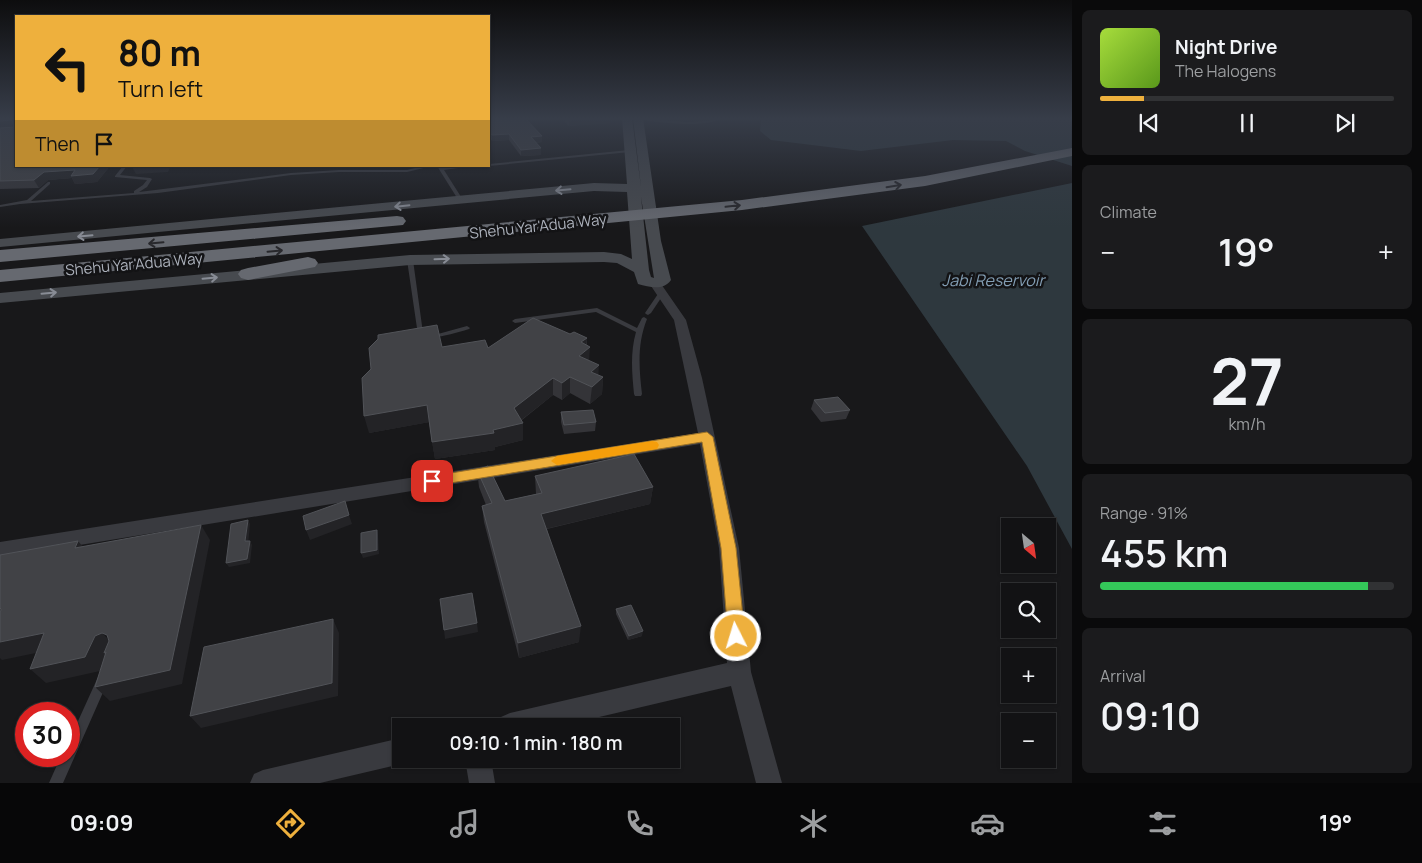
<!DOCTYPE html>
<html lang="en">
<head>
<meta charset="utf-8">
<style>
	body { margin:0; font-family:Manrope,sans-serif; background:#1b1b1d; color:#f1f3f6; height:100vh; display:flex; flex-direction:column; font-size:19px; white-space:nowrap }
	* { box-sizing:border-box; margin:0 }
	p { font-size:16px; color:#9c9ea0 }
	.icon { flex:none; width:28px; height:28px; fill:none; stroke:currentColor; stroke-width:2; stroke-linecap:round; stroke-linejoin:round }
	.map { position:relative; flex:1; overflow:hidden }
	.drawer { display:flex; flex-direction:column; gap:10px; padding:10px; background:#0a0a0b; width:350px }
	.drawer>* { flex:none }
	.banner { position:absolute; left:15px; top:15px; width:475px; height:152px; border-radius:0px; box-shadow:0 1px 4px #0004,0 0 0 1px #313234; background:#eeb03d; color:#111; overflow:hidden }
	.needle { width:32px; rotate:151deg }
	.controls { position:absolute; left:1001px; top:518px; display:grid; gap:10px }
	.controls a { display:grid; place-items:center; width:55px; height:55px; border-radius:0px; background:#121214; box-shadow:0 1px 4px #0004,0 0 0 1px #313234; font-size:25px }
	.speed { position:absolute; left:15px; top:702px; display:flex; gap:10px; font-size:25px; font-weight:700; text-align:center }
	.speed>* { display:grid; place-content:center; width:65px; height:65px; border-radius:50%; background:#121214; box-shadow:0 1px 4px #0004,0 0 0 1px #313234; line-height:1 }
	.speed .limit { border:8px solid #d22; background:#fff; color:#111 }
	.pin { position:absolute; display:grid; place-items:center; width:42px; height:42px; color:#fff; margin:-21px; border-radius:10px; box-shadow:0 2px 8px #0006 }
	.me { position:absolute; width:55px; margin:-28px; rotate:355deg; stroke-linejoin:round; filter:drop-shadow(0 0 4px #0008) }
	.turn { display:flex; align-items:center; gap:18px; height:105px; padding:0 20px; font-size:22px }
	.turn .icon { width:65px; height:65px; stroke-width:2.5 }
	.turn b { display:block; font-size:35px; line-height:42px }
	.then { display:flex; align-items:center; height:48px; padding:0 20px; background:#0003; gap:10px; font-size:19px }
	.big { font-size:38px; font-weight:600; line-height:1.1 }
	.drawer .card { flex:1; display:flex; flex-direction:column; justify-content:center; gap:8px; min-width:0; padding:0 18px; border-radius:8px; background:#1b1b1d }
	.drawer .dial { align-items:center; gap:0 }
	.dial b { font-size:65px; line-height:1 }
	.song { display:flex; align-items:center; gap:15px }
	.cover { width:60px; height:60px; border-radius:8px; background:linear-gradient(135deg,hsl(80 70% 55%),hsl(90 70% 35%)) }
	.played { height:5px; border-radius:2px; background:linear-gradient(90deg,#eeb03d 15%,#313234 15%) }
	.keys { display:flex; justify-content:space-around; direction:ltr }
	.heat { display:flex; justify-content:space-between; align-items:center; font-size:28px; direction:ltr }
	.charge { height:8px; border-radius:4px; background:linear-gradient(90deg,#34c759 91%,#313234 0) }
	.trip { position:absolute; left:392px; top:718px; width:288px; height:50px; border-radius:0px; background:#121214; box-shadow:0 1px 4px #0004,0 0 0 1px #313234; font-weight:600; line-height:50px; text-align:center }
	.dock { display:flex; height:80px; justify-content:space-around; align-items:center; background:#070708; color:#9c9ea0 }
	.dock .icon { width:35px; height:35px }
	.dock .on { color:#eeb03d }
	.dock b { font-size:22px; color:#f1f3f6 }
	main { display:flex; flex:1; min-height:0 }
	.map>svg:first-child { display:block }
	.water { fill:#2e383e }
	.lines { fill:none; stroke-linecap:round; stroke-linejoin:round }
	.lane { fill:#393a3f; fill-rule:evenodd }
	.street { fill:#393a3f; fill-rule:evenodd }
	.secondary { fill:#474a4f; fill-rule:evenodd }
	.highway { fill:#666970; fill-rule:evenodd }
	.wall { fill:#343438 }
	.shaded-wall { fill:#232326 }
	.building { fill:#414246; stroke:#515358 }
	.oneway { stroke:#28282c }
	.oneway2 { stroke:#888c95 }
	.route { fill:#eeb03d; stroke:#9b7228 }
	.slow { fill:#f59e0b }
	.labels { text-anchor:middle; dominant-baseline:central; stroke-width:5; stroke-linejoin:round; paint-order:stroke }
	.far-street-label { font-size:15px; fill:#abb0ba; stroke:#131315 }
	.far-water-label { font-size:16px; font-style:italic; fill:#839eb4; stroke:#131315 }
</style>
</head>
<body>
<main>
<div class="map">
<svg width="1072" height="783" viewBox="0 0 1072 783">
	<rect width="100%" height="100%" fill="#18181a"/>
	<path class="water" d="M761,118h310l1,48 -47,-15 -19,-10 -53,-1 -92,11 -90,-11 -11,-9z
		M1072,183v366l-45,-83 -165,-240z"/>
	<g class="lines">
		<path class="lane" d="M646,118l40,4 19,-1 19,-3c-24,10 -51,5 -76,3z
			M629,150h1v2l-141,14v-2z
			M123,166h4l-7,9 30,3 2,1 -5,8 -8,5 152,-19 48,-3h68l16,-4h9l-25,6h-68l-48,3 -133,18 -138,11 -20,3v-2l27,-5 21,-18h2v2l-19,17 103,-8v-2l9,-6 4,-5 -32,-3v-1z
			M437,166h4l1,2 30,-2 -28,4 19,30v1h-4z
			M410,258l3,2 10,73 15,1 29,-8 3,2 -1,1c-17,5 -33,11 -51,6l-11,-75z
			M662,290l3,2 -14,21 -3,2 -2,-1 -1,-1 15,-22z
			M597,308l40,20 5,-10 2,-1 3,2c-10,25 -8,49 -5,75l-1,2h-6l-1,-2c-2,-21 -4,-41 2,-62l-40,-20 -81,11 -3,-2 3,-2z
			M102,675l4,2 2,4 -45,102h-14l12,-27h8v-15l29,-64z"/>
		<path class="street" d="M655,279l4,2 27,39 16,58 37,170 12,124 31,111h-26l-25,-97 -170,40h-64l4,-9 9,-4 217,-50 -8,-115 -19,-104 -700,114v-16l698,-109 -24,-113 -25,-37z
			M401,738v21h10l-10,5 -81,19h-70l4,-9 9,-4z
			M465,759h26l4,24h-26z"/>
		<path class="secondary" d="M622,118h10l9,69 -8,-69h10l18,123 10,39c-8,11 -21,7 -33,4l-4,-12 -17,-9 -13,-1 -194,3 -410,38v-10l410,-38 194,-3 17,2 11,5 -5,-67 -33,-1 -594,56v-8l594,-56 33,1zM641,197l13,81 -3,-1 -2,-7z"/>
		<path class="highway" d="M1072,148v8l-147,30 -183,24 -742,72v-12l742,-70 183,-24z
			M397,216l6,1 3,4 -3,4 -403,37v-12z
			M308,257l7,2 3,4 -3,4 -67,13 -7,-2 -3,-4 3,-4 7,-2z"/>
	</g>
	<path class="wall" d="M0,118l16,48h94l-13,16 -22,2 -3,-6 -24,2 -9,8 -39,1z
		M489,118l53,18v6l-6,1 5,12 -20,1 -12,-16 -17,1 -3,-4z
		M561,118h49v5l-41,3z
		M570,334l17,4v7l2,16 9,14 5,2 -1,17 -12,10 -20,-11 -8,7 -9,-5 -31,25 1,20 -28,7v3l-60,9 -6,-37 -60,11 73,-86 46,1z
		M814,400l36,10 -4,9 -25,3 -10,-13z
		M561,412l35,10 -1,9 -31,3 -3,-12z
		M477,470l28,31 31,-7 -1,-18 118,11 -3,17 -103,25 32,113 -60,16 -35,-136 -2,-16 4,-1 -7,-18z
		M616,609l26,27 -14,4 -12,-26z"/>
	<path class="shaded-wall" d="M593,118h17v5l-41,3v-6z
		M12,120l4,6 -16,3v-8z
		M509,134v6l-17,1v-6z
		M542,136v6l-11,1v-6z
		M541,148v7l-20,1v-6z
		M100,166h10l-13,16 -22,2 -3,-6 -24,2 -9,8 -5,-8 10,-8z
		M136,166h35l-3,6 -32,2 -4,-7z
		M204,166h13l-12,2z
		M587,338l-1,12 4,-3 -1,16 -10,-7 2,-14z
		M599,365l-1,17 -7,-10z
		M570,377v16l-8,7v-17z
		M603,377l-1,17 -12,10 2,-17z
		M553,378v17l-37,29 7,-1v17l-28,7v3l-60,9 -3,-17 82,-34z
		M427,405l3,17 -61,11 -5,-17z
		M653,487l-3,17 -109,26v-16z
		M349,515l3,9 -42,16 -4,-10z
		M248,520l2,4 -2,22 -3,-5z
		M201,525l9,15 -28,144 -72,17 -15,-14z
		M377,530l1,5 1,19 -16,4 -2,-5z
		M78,541l13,15 -16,-8z
		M250,541l2,4 -2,18 -21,4 -3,-4z
		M333,619l6,14 -1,63 -137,32 -11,-12z
		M477,623l1,9 -33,7 -1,-9z
		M581,626l-2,16 -60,16 -1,-15z
		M643,631l-1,5 -14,4 1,-4z
		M44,633l16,15 -58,12 -2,-2v-16z
		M102,633l14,14 -9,9 -7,15 -54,12 -16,-14z"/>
	<path class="building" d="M0,118h16v48h84l-7,8 -22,2 4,-6 -31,2 -10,8 -34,1v-53l14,-1 -2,-7 -12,1z
		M489,118h36l17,18 -11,1 10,11 -20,2 -12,-16 -17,1 -3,-4z
		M567,118h26l-24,2z
		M533,318l37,16 4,-2 13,6 -6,4 9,5 -11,9 20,9 -8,7 12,5 -11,10 -22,-10 -8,6 -9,-5 -39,30 9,15 -30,7 1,3 -62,9 -5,-37 -63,11 -2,-38 9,-9 -2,-21 9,-9v-4l59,-10 5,22 43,-7 3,8z
		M838,397l12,13 -25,3 -11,-13z
		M593,410l3,12 -32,3 -3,-13z
		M634,454l19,33 -112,27 40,112 -63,17 -36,-137 10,-3 -15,-33 11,-4 17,35 37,-8 -7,-17z
		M345,501l4,14 -43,15 -3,-14z
		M248,520l-3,21h5l-3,18 -21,4 5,-39z
		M201,525l-31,145 -75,17 11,-35 -2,1 5,-12 -2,-6 -5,-2 -7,3 -10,21 -55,12 14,-36 -44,9v-30l1,-2 -1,-3v-52l78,-14 -3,7z
		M377,530v20l-16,3v-20z
		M472,593l5,30 -33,7 -4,-31z
		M631,605l12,26 -14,5 -13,-27z
		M333,619l-1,64 -142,33 14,-69z"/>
	<defs><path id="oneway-shaft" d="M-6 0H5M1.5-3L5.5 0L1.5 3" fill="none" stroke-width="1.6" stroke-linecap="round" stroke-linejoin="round" transform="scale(1.25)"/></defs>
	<g class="oneway">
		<use href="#oneway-shaft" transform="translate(894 186) rotate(-9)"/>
		<use href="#oneway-shaft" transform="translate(733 206) rotate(-6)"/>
		<use href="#oneway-shaft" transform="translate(156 243) rotate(175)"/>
		<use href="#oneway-shaft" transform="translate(275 251) rotate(-5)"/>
	</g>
	<g class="oneway2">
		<use href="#oneway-shaft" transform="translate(563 190) rotate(175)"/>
		<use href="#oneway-shaft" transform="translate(402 206) rotate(174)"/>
		<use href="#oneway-shaft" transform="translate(85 236) rotate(175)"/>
		<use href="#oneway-shaft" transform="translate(442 259) rotate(-2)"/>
		<use href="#oneway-shaft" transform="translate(210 278) rotate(-5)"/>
		<use href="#oneway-shaft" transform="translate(49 293) rotate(-5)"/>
	</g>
	<linearGradient id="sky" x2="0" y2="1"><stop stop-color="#0d0d0e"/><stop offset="0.52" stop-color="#373d49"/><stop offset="1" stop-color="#373d49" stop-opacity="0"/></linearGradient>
	<rect width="1072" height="228" fill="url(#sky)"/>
	<path class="route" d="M707,432l6,5 23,111 9,88 -3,6 -6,2 -6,-2 -2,-6 -7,-88 -19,-106 -270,44 -7,-5 7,-5z"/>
	<path class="slow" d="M652,441l5,1 2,3 -2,4 -100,16 -6,-4 6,-5z"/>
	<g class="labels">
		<g class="far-street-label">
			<text transform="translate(538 226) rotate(-6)">Shehu Yar'Adua Way</text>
			<text transform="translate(134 264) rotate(-5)">Shehu Yar'Adua Way</text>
		</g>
		<g class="far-water-label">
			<text x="993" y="280">Jabi Reservoir</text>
		</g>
	</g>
</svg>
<div class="controls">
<a><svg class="needle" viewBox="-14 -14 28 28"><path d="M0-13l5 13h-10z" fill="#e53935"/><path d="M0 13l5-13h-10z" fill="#9c9ea0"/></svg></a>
<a><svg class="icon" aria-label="search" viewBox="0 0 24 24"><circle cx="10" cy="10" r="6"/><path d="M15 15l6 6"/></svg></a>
<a>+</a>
<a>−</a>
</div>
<div class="speed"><div class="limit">30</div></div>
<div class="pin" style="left:432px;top:481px;background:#d93025"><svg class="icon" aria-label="arrive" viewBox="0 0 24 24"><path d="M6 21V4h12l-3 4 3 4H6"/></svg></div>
<svg class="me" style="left:736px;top:636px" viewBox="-20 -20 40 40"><circle r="17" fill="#eeb03d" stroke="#fff" stroke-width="3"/><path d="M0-11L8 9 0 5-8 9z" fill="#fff"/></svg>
<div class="trip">09:10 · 1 min · 180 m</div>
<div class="banner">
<div class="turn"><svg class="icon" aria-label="left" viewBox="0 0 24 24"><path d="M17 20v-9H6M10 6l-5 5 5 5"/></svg><div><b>80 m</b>Turn left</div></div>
<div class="then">Then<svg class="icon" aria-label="arrive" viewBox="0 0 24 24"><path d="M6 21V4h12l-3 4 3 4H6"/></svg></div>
</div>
</div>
<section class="drawer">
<div class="card">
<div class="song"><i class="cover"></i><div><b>Night Drive</b><p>The Halogens</p></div></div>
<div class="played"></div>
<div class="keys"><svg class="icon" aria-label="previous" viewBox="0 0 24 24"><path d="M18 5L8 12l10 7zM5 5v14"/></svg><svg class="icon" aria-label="pause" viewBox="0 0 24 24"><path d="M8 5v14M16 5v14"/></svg><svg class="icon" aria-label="next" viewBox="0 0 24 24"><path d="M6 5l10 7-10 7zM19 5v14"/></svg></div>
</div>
<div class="card"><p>Climate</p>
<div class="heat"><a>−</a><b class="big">19°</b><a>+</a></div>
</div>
<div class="card dial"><b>27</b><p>km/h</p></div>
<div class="card"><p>Range · 91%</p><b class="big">455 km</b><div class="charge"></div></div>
<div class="card"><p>Arrival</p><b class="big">09:10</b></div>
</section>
</main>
<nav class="dock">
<b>09:09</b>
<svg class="icon on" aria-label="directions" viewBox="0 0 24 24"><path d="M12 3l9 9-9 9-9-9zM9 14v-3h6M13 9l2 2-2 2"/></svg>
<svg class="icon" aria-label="music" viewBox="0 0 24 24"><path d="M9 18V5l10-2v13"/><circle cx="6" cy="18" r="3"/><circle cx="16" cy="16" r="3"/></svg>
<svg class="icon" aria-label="phone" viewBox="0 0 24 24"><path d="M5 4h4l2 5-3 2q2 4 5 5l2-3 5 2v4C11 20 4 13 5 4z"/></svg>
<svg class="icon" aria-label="climate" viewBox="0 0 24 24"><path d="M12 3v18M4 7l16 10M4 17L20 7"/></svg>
<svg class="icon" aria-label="car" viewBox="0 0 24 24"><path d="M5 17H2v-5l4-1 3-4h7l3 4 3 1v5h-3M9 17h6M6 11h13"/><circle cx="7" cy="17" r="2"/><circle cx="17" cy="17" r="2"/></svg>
<svg class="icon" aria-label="filters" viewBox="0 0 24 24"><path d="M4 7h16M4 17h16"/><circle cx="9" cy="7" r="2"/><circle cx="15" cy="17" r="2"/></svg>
<b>19°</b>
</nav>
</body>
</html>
